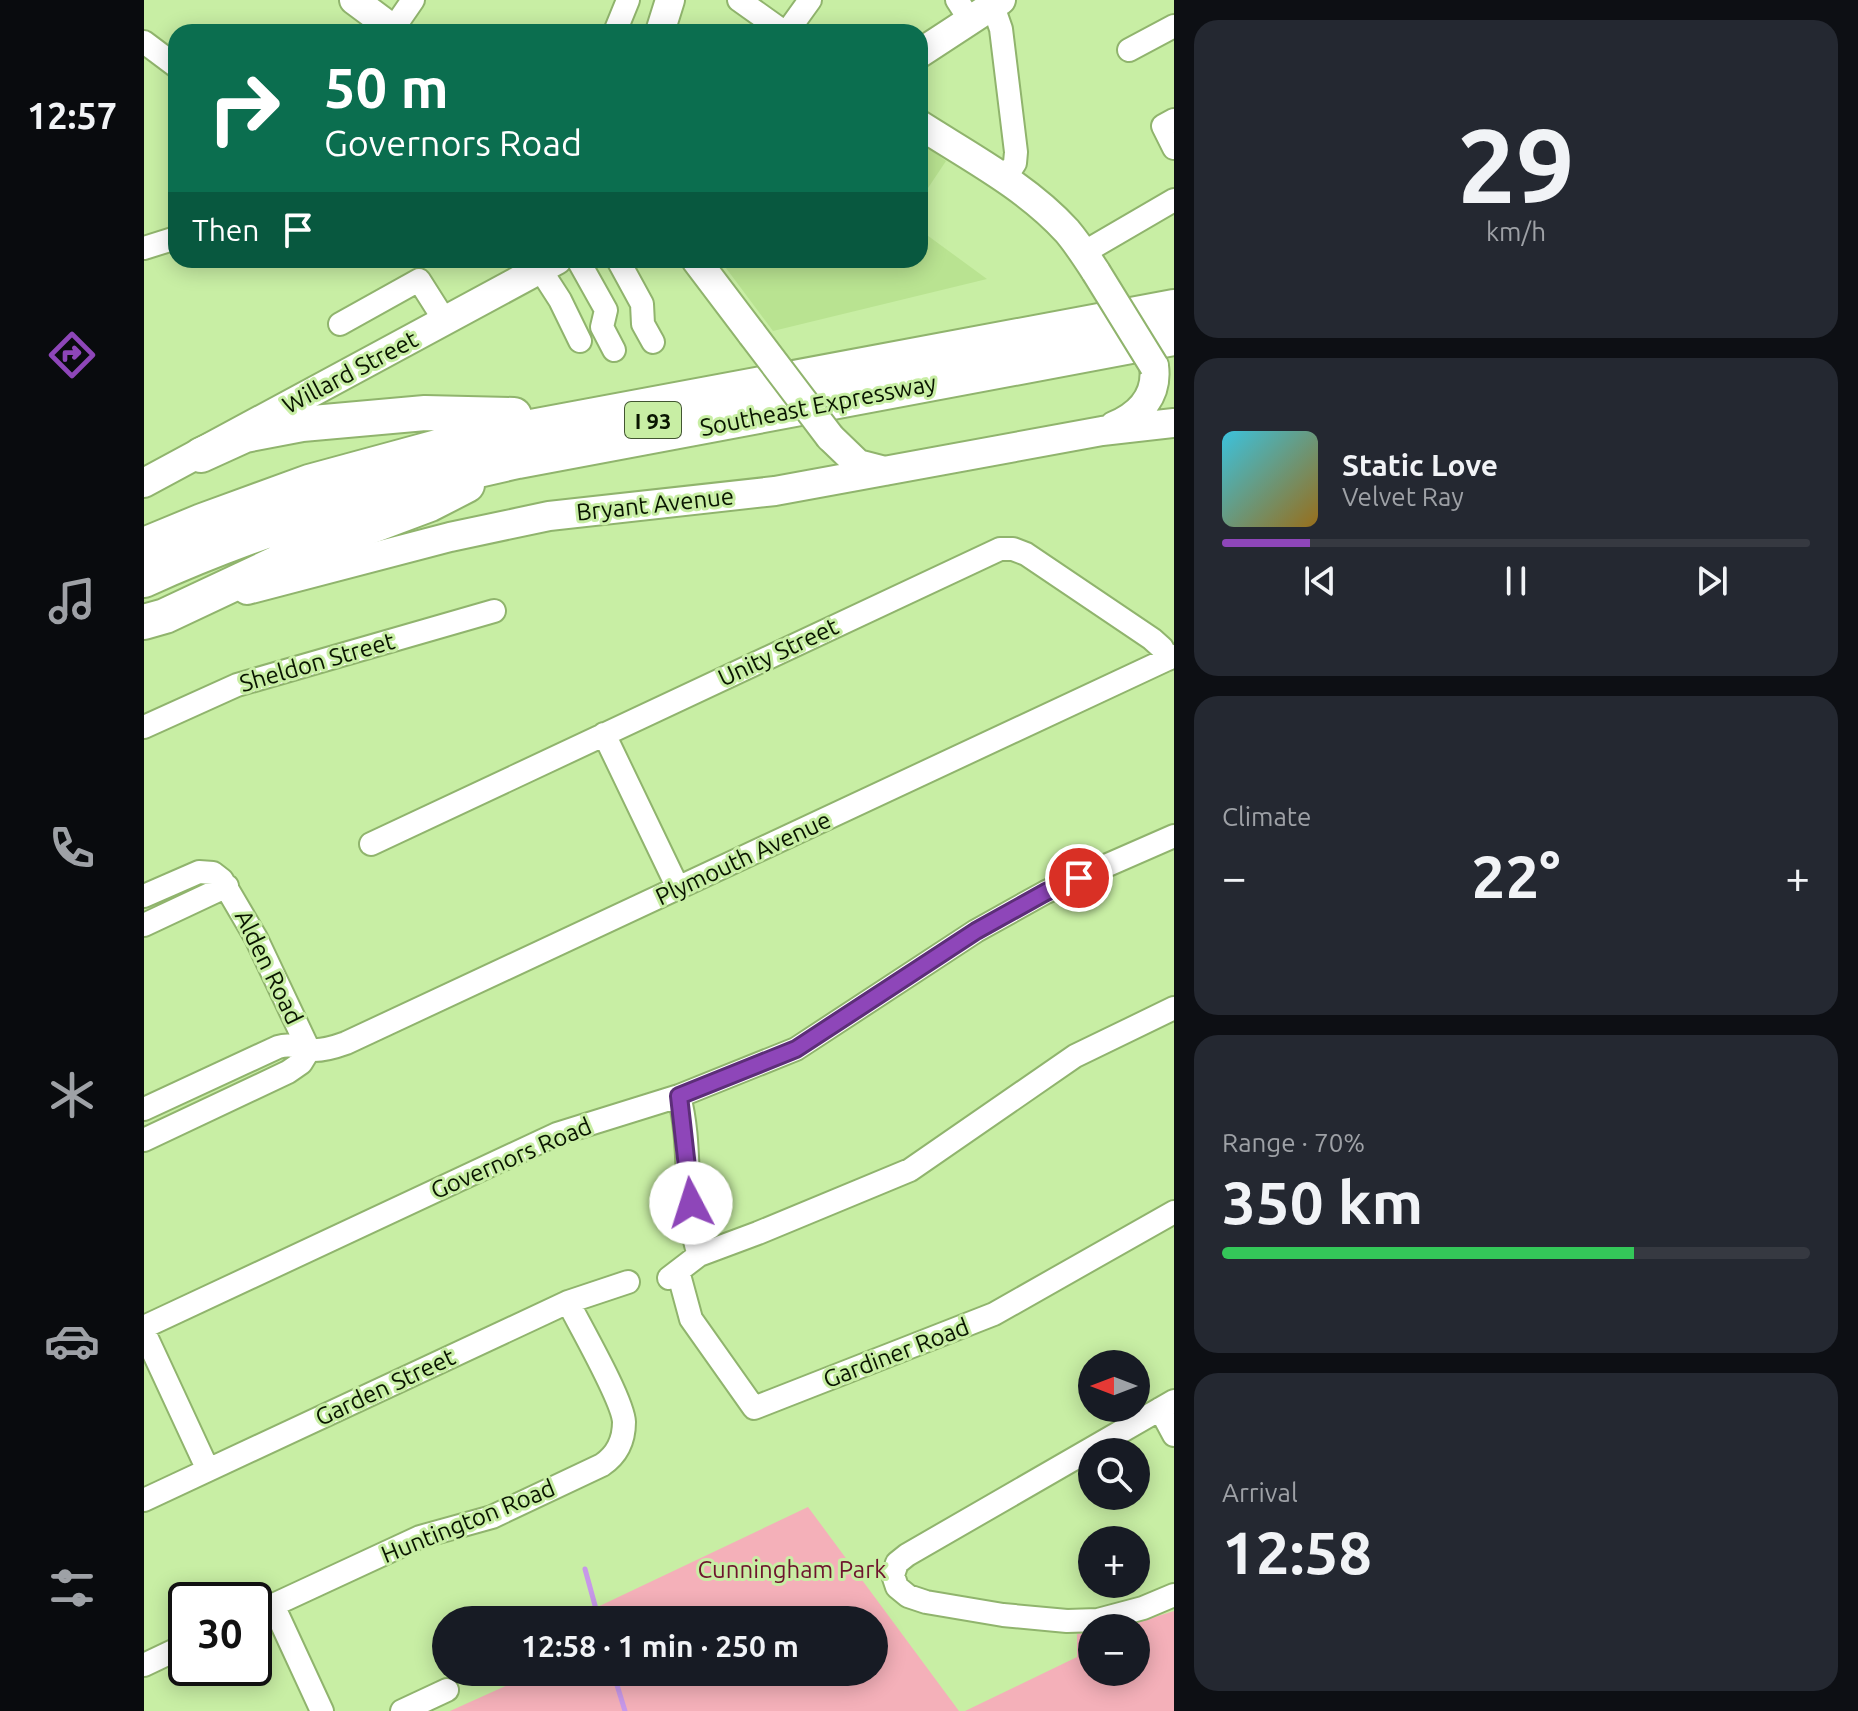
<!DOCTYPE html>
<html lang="en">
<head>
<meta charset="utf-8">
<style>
	body { margin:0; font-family:Ubuntu,sans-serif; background:#242831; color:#f1f3f6; height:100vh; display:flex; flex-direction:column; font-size:30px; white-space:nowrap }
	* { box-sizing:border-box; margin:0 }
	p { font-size:26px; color:#9ea1a6 }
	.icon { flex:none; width:44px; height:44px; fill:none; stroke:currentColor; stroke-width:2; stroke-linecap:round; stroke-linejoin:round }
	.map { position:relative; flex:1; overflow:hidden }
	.panel { display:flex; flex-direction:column; gap:20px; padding:20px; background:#0d0f14; width:684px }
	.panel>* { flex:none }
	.hud { position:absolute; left:24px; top:24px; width:760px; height:244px; border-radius:24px; box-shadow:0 4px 20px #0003; background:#0b6e4f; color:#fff; overflow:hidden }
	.needle { width:52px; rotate:270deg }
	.controls { position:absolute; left:934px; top:1350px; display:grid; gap:16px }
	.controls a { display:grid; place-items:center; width:72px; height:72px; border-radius:50%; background:#171b24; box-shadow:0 4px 20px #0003; font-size:40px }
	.speed { position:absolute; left:24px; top:1582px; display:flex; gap:16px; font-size:40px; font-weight:700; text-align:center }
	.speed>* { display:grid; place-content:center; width:104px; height:104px; border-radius:50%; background:#171b24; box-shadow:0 4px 20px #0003; line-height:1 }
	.speed .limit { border:4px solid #111; border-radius:12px; background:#fff; color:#111 }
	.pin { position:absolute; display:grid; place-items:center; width:68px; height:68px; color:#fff; margin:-34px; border:4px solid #fff; border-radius:50%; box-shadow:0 2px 8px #0007 }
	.me { position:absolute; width:88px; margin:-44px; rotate:355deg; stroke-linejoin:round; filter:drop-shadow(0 0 6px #0008) }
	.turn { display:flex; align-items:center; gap:28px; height:168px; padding:0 24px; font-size:36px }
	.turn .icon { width:104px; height:104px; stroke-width:2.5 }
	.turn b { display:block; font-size:56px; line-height:68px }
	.then { display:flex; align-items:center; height:76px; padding:0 24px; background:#0003; gap:16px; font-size:30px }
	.big { font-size:60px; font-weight:700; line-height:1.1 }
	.panel .card { flex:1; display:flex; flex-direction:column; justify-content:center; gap:12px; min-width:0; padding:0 28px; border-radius:24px; background:#242831 }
	.panel .dial { align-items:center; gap:0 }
	.dial b { font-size:104px; line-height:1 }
	.song { display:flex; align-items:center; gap:24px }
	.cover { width:96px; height:96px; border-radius:12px; background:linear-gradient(135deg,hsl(190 70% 55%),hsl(40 70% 35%)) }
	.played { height:8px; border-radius:4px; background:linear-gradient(90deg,#8e46b9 15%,#363941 15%) }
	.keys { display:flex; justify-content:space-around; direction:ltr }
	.heat { display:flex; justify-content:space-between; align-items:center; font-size:44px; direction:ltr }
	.charge { height:12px; border-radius:6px; background:linear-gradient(90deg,#34c759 70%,#363941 0) }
	.trip { position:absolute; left:288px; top:1606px; width:456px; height:80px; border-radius:40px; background:#171b24; box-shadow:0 4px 20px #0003; font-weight:700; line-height:80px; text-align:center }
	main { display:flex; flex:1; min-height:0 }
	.tab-bar { display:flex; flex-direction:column; width:144px; justify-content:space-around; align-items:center; background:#090b0e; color:#9ea1a6 }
	.tab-bar .icon { width:56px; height:56px }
	.tab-bar .current { color:#8e46b9 }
	.tab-bar b { font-size:36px; color:#f1f3f6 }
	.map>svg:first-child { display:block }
	.built { fill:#b9e391 }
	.green { fill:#f4b0b9 }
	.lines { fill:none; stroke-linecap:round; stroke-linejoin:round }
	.stream { stroke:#c798e9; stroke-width:5 }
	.minor-casing { stroke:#90b46d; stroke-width:26 }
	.major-casing { stroke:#90b46d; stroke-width:32 }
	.highway-casing { stroke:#90b46d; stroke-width:38 }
	.minor { stroke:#fff; stroke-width:22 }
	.major { stroke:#fff; stroke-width:28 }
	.highway { stroke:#fff; stroke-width:34 }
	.major-bridge-casing { stroke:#90b46d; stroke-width:32; stroke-linecap:butt }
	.major-bridge { stroke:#fff; stroke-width:28 }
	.route-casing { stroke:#5c2e78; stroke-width:20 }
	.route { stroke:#8e46b9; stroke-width:14 }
	.labels { text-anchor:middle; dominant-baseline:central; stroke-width:6; stroke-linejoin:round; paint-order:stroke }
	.shield { fill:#c8eea4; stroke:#425631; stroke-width:2 }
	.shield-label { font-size:22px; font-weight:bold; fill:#091500 }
	.street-label { font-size:24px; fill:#091500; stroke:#c8eea4 }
	.park-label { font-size:24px; fill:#6d142d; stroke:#c8eea4 }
</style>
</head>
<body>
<main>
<nav class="tab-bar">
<b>12:57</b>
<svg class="icon current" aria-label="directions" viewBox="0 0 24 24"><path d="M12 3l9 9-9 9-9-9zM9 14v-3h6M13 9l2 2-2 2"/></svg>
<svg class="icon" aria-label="music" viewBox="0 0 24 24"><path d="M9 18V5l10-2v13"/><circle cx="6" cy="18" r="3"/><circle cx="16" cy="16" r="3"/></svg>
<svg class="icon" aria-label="phone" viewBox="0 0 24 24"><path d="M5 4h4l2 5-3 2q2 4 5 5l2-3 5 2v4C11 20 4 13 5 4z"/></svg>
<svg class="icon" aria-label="climate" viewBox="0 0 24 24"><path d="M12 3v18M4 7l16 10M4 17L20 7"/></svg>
<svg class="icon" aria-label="car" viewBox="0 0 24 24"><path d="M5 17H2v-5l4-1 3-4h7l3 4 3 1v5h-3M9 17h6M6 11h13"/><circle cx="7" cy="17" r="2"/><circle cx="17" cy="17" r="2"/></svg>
<svg class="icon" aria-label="filters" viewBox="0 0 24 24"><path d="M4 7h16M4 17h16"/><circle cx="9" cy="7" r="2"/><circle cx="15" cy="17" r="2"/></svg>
</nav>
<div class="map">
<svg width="1030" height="1711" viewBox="0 0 1030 1711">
	<rect width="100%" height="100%" fill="#c8eea4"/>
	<path class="built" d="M776,142l26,19 -26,39z
		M776,230l67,49 -214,52 -53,-71h200z"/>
	<path class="green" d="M664,1507l151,204h-509l87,-39h337v-52h-304z
		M1030,1611v100h-209l112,-54v-23l15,-2v40h44v-44h-17z"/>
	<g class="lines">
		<path class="stream" d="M441,1569l14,51
			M469,1672l12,39"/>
		<g class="minor-casing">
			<path id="minor" d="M595,0l45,32
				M813,0l13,20
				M849,6l8,23 15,123 -1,11 -11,17
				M247,32l22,-32
				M471,32l13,-32
				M643,32l23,-32
				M0,42l32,24
				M985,50l45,-24
				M1030,120l-11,6 11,22
				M0,248l32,-10
				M939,253l91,-53
				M434,260l28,50 -4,17 12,23
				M474,260l24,44 1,20 10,18
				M396,269l20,31 20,41
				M196,324l79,-44 26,41
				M0,727l93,-42 257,-74
				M460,734l74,154
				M227,844l629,-295h13l13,5 126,85 10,9 6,11
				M0,896l55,-24 14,1 9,7 34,58 53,112
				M0,925l83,-39
				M535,1096c14,52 3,108 20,159
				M0,1109l134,-62c13,-4 20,1 33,3 12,1 24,-3 35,-7l828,-387
				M0,1140l144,-68 13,-9 8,-13
				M534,1271l13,48 63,89 240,-94 180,-102
				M525,1278l30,-23 59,-22 152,-63 165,-114 99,-48
				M0,1327l413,-193 122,-38 117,-47 180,-118 70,-39 128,-56
				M0,1332l64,138
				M1030,1401l-267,154 -10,8 -4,12 4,12 11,9 18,6 77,13 64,6 31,-1 45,-12 31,-13
				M1016,1409l14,26
				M0,1500l424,-198 60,-20
				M129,1605l49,106
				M110,1614l166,-77 72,-20 110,-52c15,-10 22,-24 22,-43 -1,-22 -44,-96 -56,-120
				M0,1665l42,-20
				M258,1711l45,-21"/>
		</g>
		<g class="major-casing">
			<path id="major" d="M210,0l43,32
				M516,32l10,-32
				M776,53l81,-53
				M776,125c50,32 107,62 147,106 11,13 20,27 29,41
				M552,260l56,74
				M970,426c26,-11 44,-31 40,-60
				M686,437l28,27 27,7
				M0,483l413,-223
				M103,590l203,-53 99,-21 226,-25 327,-60 72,-8"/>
		</g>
		<g class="highway-casing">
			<path id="highway" d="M57,455l44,-20 57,-11 123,-11 89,2
				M0,545l58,-24 107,-39 158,-43 707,-132
				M0,580c121,-55 245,-91 374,-119l656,-123
				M0,622l21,-6 134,-63 131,-49 37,-19"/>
		</g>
		<use href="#minor" class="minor"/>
		<use href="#major" class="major"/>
		<use href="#highway" class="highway"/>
		<g class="major-bridge-casing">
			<path id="major-bridge" d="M952,272l58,94
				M608,334l78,103"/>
		</g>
		<use href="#major-bridge" class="major-bridge"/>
	</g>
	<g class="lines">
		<g class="route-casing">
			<path id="route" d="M547,1203l-12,-107 117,-47 180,-118 70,-39 33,-14"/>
		</g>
		<use href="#route" class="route"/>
	</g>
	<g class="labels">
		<rect class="shield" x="481" y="402" width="56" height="36" rx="6"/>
		<g class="shield-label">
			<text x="509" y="420">I 93</text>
		</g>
		<g class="street-label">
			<text transform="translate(206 372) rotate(-28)">Willard Street</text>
			<text transform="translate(674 405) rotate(-11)">Southeast Expressway</text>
			<text transform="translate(511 504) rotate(-6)">Bryant Avenue</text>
			<text transform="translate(634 652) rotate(-25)">Unity Street</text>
			<text transform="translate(173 662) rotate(-16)">Sheldon Street</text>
			<text transform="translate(599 858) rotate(-25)">Plymouth Avenue</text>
			<text transform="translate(125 967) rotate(64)">Alden Road</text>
			<text transform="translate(367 1158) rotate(-23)">Governors Road</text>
			<text transform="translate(752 1353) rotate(-21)">Gardiner Road</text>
			<text transform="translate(241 1387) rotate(-25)">Garden Street</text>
			<text transform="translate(324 1521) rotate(-22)">Huntington Road</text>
		</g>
		<g class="park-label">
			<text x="648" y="1569">Cunningham Park</text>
		</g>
	</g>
</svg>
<div class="controls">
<a><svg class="needle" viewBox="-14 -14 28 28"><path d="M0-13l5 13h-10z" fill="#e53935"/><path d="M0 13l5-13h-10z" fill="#9ea1a6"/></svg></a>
<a><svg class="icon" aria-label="search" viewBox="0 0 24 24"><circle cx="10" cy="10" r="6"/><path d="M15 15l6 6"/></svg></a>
<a>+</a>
<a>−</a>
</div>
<div class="speed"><div class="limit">30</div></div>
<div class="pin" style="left:935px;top:878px;background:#d93025"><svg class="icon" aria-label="arrive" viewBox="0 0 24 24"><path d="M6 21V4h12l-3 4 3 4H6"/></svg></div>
<svg class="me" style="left:547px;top:1203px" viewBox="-20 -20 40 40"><circle r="19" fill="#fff"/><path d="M0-13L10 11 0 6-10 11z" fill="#8e46b9"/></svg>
<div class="trip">12:58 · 1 min · 250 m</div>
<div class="hud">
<div class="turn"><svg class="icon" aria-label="right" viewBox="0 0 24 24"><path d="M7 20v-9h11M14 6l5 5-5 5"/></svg><div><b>50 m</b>Governors Road</div></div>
<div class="then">Then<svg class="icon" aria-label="arrive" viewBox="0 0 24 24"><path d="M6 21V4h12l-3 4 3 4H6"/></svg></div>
</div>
</div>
<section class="panel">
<div class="card dial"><b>29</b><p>km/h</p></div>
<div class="card">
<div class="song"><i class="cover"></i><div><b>Static Love</b><p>Velvet Ray</p></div></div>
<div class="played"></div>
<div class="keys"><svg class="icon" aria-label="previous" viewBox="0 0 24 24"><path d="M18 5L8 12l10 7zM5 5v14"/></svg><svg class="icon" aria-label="pause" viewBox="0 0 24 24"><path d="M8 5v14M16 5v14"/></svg><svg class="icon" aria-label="next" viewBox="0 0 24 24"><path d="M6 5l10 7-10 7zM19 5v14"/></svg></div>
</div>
<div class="card"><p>Climate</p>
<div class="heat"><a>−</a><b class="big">22°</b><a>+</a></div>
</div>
<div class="card"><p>Range · 70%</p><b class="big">350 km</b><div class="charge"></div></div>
<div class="card"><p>Arrival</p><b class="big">12:58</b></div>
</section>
</main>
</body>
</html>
